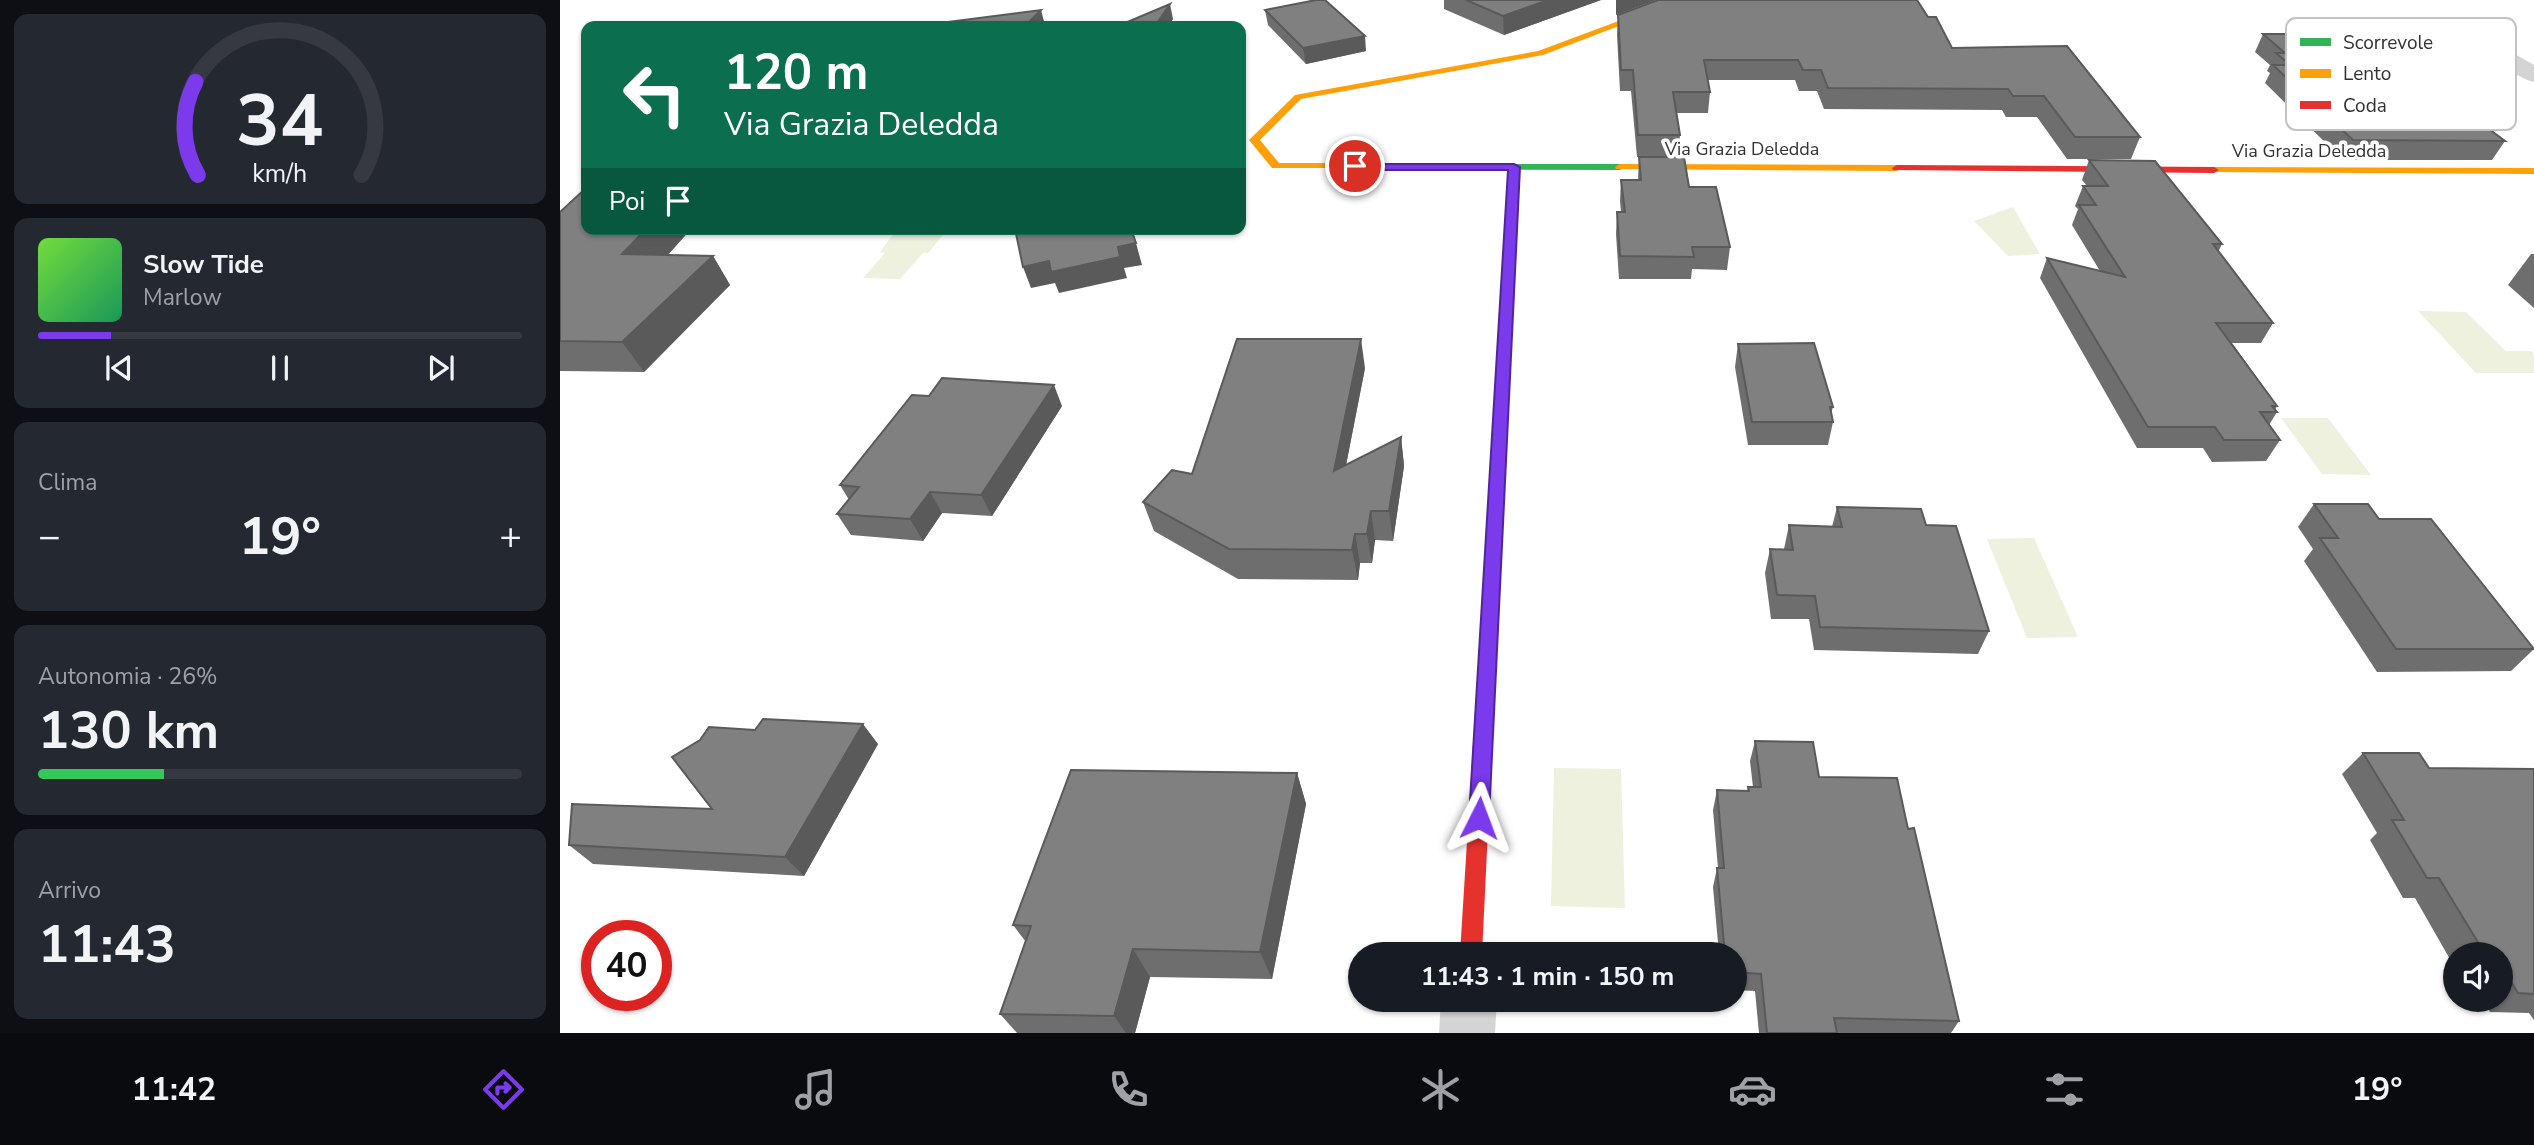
<!DOCTYPE html>
<html lang="it">
<head>
<meta charset="utf-8">
<style>
	body { margin:0; font-family:"Nunito Sans",sans-serif; background:#242831; color:#f1f3f6; height:100vh; display:flex; flex-direction:column; font-size:26px; white-space:nowrap }
	* { box-sizing:border-box; margin:0 }
	p { font-size:23px; color:#9ea1a6 }
	.icon { flex:none; width:38px; height:38px; fill:none; stroke:currentColor; stroke-width:2; stroke-linecap:round; stroke-linejoin:round }
	.map { position:relative; flex:1; overflow:hidden }
	.side { display:flex; flex-direction:column; gap:14px; padding:14px; background:#0d0f14; width:560px }
	.side>* { flex:none }
	.guide { position:absolute; left:21px; top:21px; width:665px; height:214px; border-radius:14px; box-shadow:0 2px 5px #0004; background:#0b6e4f; color:#fff; overflow:hidden }
	.buttons { position:absolute; left:1883px; top:942px; display:grid; gap:14px }
	.buttons a { display:grid; place-items:center; width:70px; height:70px; border-radius:50%; background:#171b24; box-shadow:0 2px 5px #0004; font-size:35px }
	.speed { position:absolute; left:21px; top:920px; display:flex; gap:14px; font-size:35px; font-weight:700; text-align:center }
	.speed>* { display:grid; place-content:center; width:91px; height:91px; border-radius:50%; background:#171b24; box-shadow:0 2px 5px #0004; line-height:1 }
	.speed .limit { border:10px solid #d22; background:#fff; color:#111 }
	.pin { position:absolute; display:grid; place-items:center; width:60px; height:60px; color:#fff; margin:-30px; border:4px solid #fff; border-radius:50%; box-shadow:0 2px 7px #0007 }
	.me { position:absolute; width:77px; margin:-38px; rotate:3deg; stroke-linejoin:round; filter:drop-shadow(0 0 5px #0008) }
	.turn { display:flex; align-items:center; gap:24px; height:147px; padding:0 28px; font-size:32px }
	.turn .icon { width:91px; height:91px; stroke-width:2.5 }
	.turn b { display:block; font-size:49px; line-height:60px }
	.then { display:flex; align-items:center; height:66px; padding:0 28px; background:#0003; gap:14px; font-size:26px }
	.big { font-size:52px; font-weight:700; line-height:1.1 }
	.side .widget { flex:1; display:flex; flex-direction:column; justify-content:center; gap:10px; min-width:0; padding:0 24px; border-radius:14px; background:#242831 }
	.side .dial { align-items:center; gap:0 }
	.dial svg { height:182px; overflow:visible; fill:none; stroke:#363941; stroke-width:7; stroke-linecap:round; text-anchor:middle }
	.dial text { fill:#f1f3f6; stroke:none }
	.song { display:flex; align-items:center; gap:21px }
	.cover { width:84px; height:84px; border-radius:10px; background:linear-gradient(135deg,hsl(100 70% 55%),hsl(150 70% 35%)) }
	.played { height:7px; border-radius:4px; background:linear-gradient(90deg,#7c3aed 15%,#363941 15%) }
	.keys { display:flex; justify-content:space-around; direction:ltr }
	.heat { display:flex; justify-content:space-between; align-items:center; font-size:38px; direction:ltr }
	.charge { height:10px; border-radius:5px; background:linear-gradient(90deg,#34c759 26%,#363941 0) }
	.trip { position:absolute; left:788px; top:942px; width:399px; height:70px; border-radius:35px; background:#171b24; box-shadow:0 2px 5px #0004; font-weight:700; line-height:70px; text-align:center }
	.menu { display:flex; height:112px; justify-content:space-around; align-items:center; background:#090b0e; color:#9ea1a6 }
	.menu .icon { width:49px; height:49px }
	.menu .current { color:#7c3aed }
	.menu b { font-size:32px; color:#f1f3f6 }
	main { display:flex; flex:1; min-height:0 }
	.map>svg:first-child { display:block }
	.water { fill:#edf1de }
	.lines { fill:none; stroke-linecap:round; stroke-linejoin:round }
	.street { fill:#d4d4d4; fill-rule:evenodd }
	.fast { fill:#30b455; fill-rule:evenodd }
	.slow { fill:#ff9f0a; fill-rule:evenodd }
	.jam { fill:#e5322d; fill-rule:evenodd }
	.wall { fill:#6e6e6e }
	.shaded-wall { fill:#5a5a5a }
	.building { fill:#808080; stroke:#5a5a5a; stroke-width:2 }
	.route { fill:#7c3aed; stroke:#51269a; stroke-width:2 }
	.labels { text-anchor:middle; dominant-baseline:central; stroke-width:7; stroke-linejoin:round; paint-order:stroke }
	.far-street-label { font-size:18px; fill:#323232; stroke:#fff }
	.key { fill:#fff; stroke:#c2c2c2; stroke-width:2 }
	.key-label { font-size:19px; fill:#323232 }
</style>
</head>
<body>
<main>
<section class="side">
<div class="widget dial"><svg viewBox="0 0 100 80">
<path d="M14 69A42 42 0 1 1 86 69"/>
<path d="M14 69A42 42 0 0 1 13 28" stroke="#7c3aed"/>
<text x="50" y="56" font-size="32" font-weight="700">34</text>
<text x="50" y="72" font-size="11">km/h</text>
</svg></div>
<div class="widget">
<div class="song"><i class="cover"></i><div><b>Slow Tide</b><p>Marlow</p></div></div>
<div class="played"></div>
<div class="keys"><svg class="icon" aria-label="previous" viewBox="0 0 24 24"><path d="M18 5L8 12l10 7zM5 5v14"/></svg><svg class="icon" aria-label="pause" viewBox="0 0 24 24"><path d="M8 5v14M16 5v14"/></svg><svg class="icon" aria-label="next" viewBox="0 0 24 24"><path d="M6 5l10 7-10 7zM19 5v14"/></svg></div>
</div>
<div class="widget"><p>Clima</p>
<div class="heat"><a>−</a><b class="big">19°</b><a>+</a></div>
</div>
<div class="widget"><p>Autonomia · 26%</p><b class="big">130 km</b><div class="charge"></div></div>
<div class="widget"><p>Arrivo</p><b class="big">11:43</b></div>
</section>
<div class="map">
<svg width="1974" height="1033" viewBox="0 0 1974 1033">
	<rect width="100%" height="100%" fill="#fff"/>
	<path class="water" d="M1453,207l27,47 -32,2 -34,-35z
		M337,229h51l-20,24h-5l-23,26 -37,-1 22,-25 -5,-1z
		M1858,311l48,1 40,39h25l3,3v19h-58z
		M1721,418h47l43,57 -49,-1z
		M1474,538l44,99 -51,1 -40,-99z
		M994,768l67,1 4,139 -74,-2z"/>
	<g class="lines">
		<path class="street" d="M1946,49l28,16v17c-13,-3 -31,-15 -39,-26l3,-5z
			M881,999h56l-2,34h-56z"/>
		<path class="fast" d="M772,164h288l5,3 -5,3 -284,-1 -5,-3z"/>
		<path class="slow" d="M1115,0h12l-144,55 -242,44 -41,41 19,23h57l5,3 -1,2h-68l-23,-28 46,-45 243,-44z
			M1060,164l277,1 5,3 -5,3 -281,-2 -1,-2z
			M1654,167l320,1v6l-324,-2 -1,-2z
			M949,260l6,4 -19,400 -3,5 -6,2 -6,-2 -3,-5 25,-400z"/>
		<path class="jam" d="M954,164l5,3 -4,97 -6,4 -6,-4 6,-97z
			M1337,165l317,2 5,3 -5,3 -321,-3 -1,-2z
			M927,657l6,2 3,5 -14,290h-22l18,-290 3,-5z"/>
	</g>
	<path class="wall" d="M884,0h157l-97,35 -60,-26z
		M705,10l101,41 -60,13 -38,-39z
		M1058,15l310,2 24,31 188,89 -9,22h-64l-30,-42h-31l-4,-7 -178,-1 -7,-18h-18l-4,-11h-87l2,12 -2,21h-32l4,22 -2,22 11,30 41,60 -3,23 -35,-1 -1,10h-72l-3,-45 1,-22h4l-1,-11 1,-21h17l1,-23h-2l-6,-66h-11l-3,-56z
		M1703,34l152,59 90,48 -13,19h-149l-78,-77 5,-10 -3,-2 3,-6 -15,-13z
		M1529,160l133,84 -4,8 55,71 -12,20h-29l45,63 -2,4 2,2 -8,13 11,15 -14,21 -54,1 -9,-14h-66l-97,-170 7,-20 53,13 -28,-46 6,-16 -3,-3 8,-20h4l-5,-6z
		M0,212l26,17h105l-23,26 45,1 17,29 -86,87 -84,-1z
		M1971,254h3v54l-26,-23z
		M1178,344l95,63 -2,7 2,8 -5,23h-80l-13,-78z
		M805,368l-19,97 55,-28 3,29 -11,75 -18,-1 -3,23h-12l-2,17 -120,-1 -84,-48 -11,-29 49,-28z
		M502,406l-70,110 -50,-3 -19,28 -72,-6 -14,-21 12,-14 -9,-15z
		M1754,504l65,15 155,130 -23,22 -134,1 -73,-111 9,-12 -15,-22z
		M1277,507l89,18 63,106 -11,23 -164,-4 -5,-31h-38l-6,-46 5,-24h14l5,-24 43,2z
		M1195,741l153,88 51,192 -8,12h-192l-4,-42 -21,-1v-36h-15l-6,-67 4,-19h1l-5,-58 4,-20 30,1 1,-4h5l-3,-26z
		M318,744l-74,132 -211,-12 -24,-19 143,-36z
		M1803,753l66,15 105,1v251l-5,-7 -39,-1 -7,-13h18v-45h-46v14l-40,-70h-12l-33,-58 7,-7 -35,-59z
		M737,773l9,31 -34,175 -122,-2 -15,56h-118l-17,-19 26,-72 -13,-17z"/>
	<path class="shaded-wall" d="M988,0h53l-97,35 -1,-19z
		M1056,0h40l-40,15z
		M610,4l3,15 -4,7h-14z
		M481,10l4,15 -1,1h-19z
		M805,36l1,15 -60,13 -3,-16z
		M86,229h45l-49,54 -20,-29z
		M576,243l6,22 -18,3 3,10 -68,15 -4,-10 -24,5 -8,-21z
		M153,256l17,29 -86,87 -22,-30z
		M801,339l4,29 -26,133 -5,-30z
		M494,385l8,21 -70,110 -11,-21z
		M841,437l3,29 -11,75 -4,-30z
		M370,492l12,21 -19,28 -13,-22z
		M811,511l4,29 -3,23 -5,-29z
		M795,534l5,29 -2,17 -6,-30z
		M303,724l15,20 -74,132 -19,-19z
		M737,773l9,31 -34,175 -12,-27z
		M573,949l17,28 -15,56h-9l-12,-17z"/>
	<path class="building" d="M756,0h9l40,36 -62,12 -38,-38z
		M906,0h82l-45,16z
		M1098,0h259l11,17h8l16,31 115,-2 73,91h-65l-31,-41h-31l-5,-7 -180,-1 -7,-18h-18l-5,-10h-94l6,32h-37l7,43h-42l-5,-65h-12l-3,-55z
		M610,4l-15,22h-37z
		M481,10l-16,16h-108z
		M1703,34h76l76,59 28,2 62,46 -152,-1 -80,-75h17l-14,-12h9z
		M1079,157h45l5,30h27l14,60h-38l2,10 -74,-1 -3,-44h8l-4,-32h20z
		M1529,160l66,1 67,83h-9l60,79h-57l61,83h-5l5,6h-17l20,28h-56l-9,-13h-67l-101,-169 78,19 -46,-72h17l-13,-19h25z
		M26,188v41h60l-24,25 91,2 -91,86 -62,-1v-129z
		M455,229h116l5,14 -18,4 2,10 -69,15 -2,-11 -26,6z
		M677,339h124l-27,132 67,-34 -12,74h-18l-4,23h-12l-3,16 -123,-1 -86,-47 29,-32 20,4z
		M1254,343l19,64h-3l3,15h-81l-14,-78z
		M382,378l112,7 -73,110 -51,-3 -20,27 -73,-5 22,-27 -19,-2 72,-90 17,1z
		M1754,504h54l11,15h52l103,130h-138l-76,-111h18z
		M1277,507l84,2 5,16 30,1 33,105 -169,-4 -5,-31 -38,-1 -7,-46 23,1 -4,-25 53,2z
		M203,719l100,5 -78,133 -216,-12 3,-41 140,5 -40,-52 28,-17 9,-13 46,3z
		M1195,741l58,1 6,35 78,1 11,51 6,-1 45,193 -125,-3 3,15h-70l-6,-59 -27,-2v-18h-9l-8,-86h7l-7,-78 32,1 -1,-4h13z
		M1803,753h56l10,15 105,1v225l-16,-1 -15,-24h-2v-15h-16l-46,-76h-12l-35,-58h12z
		M511,770l226,3 -37,179 -127,-3 -19,67 -114,-2 31,-88 -18,-1z"/>
	<path class="route" d="M792,164h162l6,3 -31,651 -3,7 -7,2 -7,-2 -3,-7 39,-648h-153l-5,-4z"/>
	<g class="labels">
		<g class="far-street-label">
			<text x="1182" y="149">Via Grazia Deledda</text>
			<text x="1749" y="151">Via Grazia Deledda</text>
		</g>
	</g>
	<rect x="1726" y="18" width="230" height="112" rx="10" class="key"/>
	<rect x="1740" y="38" width="31" height="8" fill="#30b455"/>
	<rect x="1740" y="69" width="31" height="9" fill="#ff9f0a"/>
	<rect x="1740" y="101" width="31" height="8" fill="#e5322d"/>
	<g class="key-label">
		<text x="1783" y="49">Scorrevole</text>
		<text x="1783" y="80">Lento</text>
		<text x="1783" y="112">Coda</text>
	</g>
</svg>
<div class="buttons">
<a><svg class="icon" aria-label="sound" viewBox="0 0 24 24"><path d="M4 9h4l5-4v14l-5-4H4zM17 9q2 3 0 6"/></svg></a>
</div>
<div class="speed"><div class="limit">40</div></div>
<div class="pin" style="left:795px;top:166px;background:#d93025"><svg class="icon" aria-label="arrive" viewBox="0 0 24 24"><path d="M6 21V4h12l-3 4 3 4H6"/></svg></div>
<svg class="me" style="left:919px;top:818px" viewBox="-20 -20 40 40"><path d="M0-17L14 15 0 8-14 15z" fill="#7c3aed" stroke="#fff" stroke-width="4"/></svg>
<div class="trip">11:43 · 1 min · 150 m</div>
<div class="guide">
<div class="turn"><svg class="icon" aria-label="left" viewBox="0 0 24 24"><path d="M17 20v-9H6M10 6l-5 5 5 5"/></svg><div><b>120 m</b>Via Grazia Deledda</div></div>
<div class="then">Poi<svg class="icon" aria-label="arrive" viewBox="0 0 24 24"><path d="M6 21V4h12l-3 4 3 4H6"/></svg></div>
</div>
</div>
</main>
<nav class="menu">
<b>11:42</b>
<svg class="icon current" aria-label="directions" viewBox="0 0 24 24"><path d="M12 3l9 9-9 9-9-9zM9 14v-3h6M13 9l2 2-2 2"/></svg>
<svg class="icon" aria-label="music" viewBox="0 0 24 24"><path d="M9 18V5l10-2v13"/><circle cx="6" cy="18" r="3"/><circle cx="16" cy="16" r="3"/></svg>
<svg class="icon" aria-label="phone" viewBox="0 0 24 24"><path d="M5 4h4l2 5-3 2q2 4 5 5l2-3 5 2v4C11 20 4 13 5 4z"/></svg>
<svg class="icon" aria-label="climate" viewBox="0 0 24 24"><path d="M12 3v18M4 7l16 10M4 17L20 7"/></svg>
<svg class="icon" aria-label="car" viewBox="0 0 24 24"><path d="M5 17H2v-5l4-1 3-4h7l3 4 3 1v5h-3M9 17h6M6 11h13"/><circle cx="7" cy="17" r="2"/><circle cx="17" cy="17" r="2"/></svg>
<svg class="icon" aria-label="filters" viewBox="0 0 24 24"><path d="M4 7h16M4 17h16"/><circle cx="9" cy="7" r="2"/><circle cx="15" cy="17" r="2"/></svg>
<b>19°</b>
</nav>
</body>
</html>
